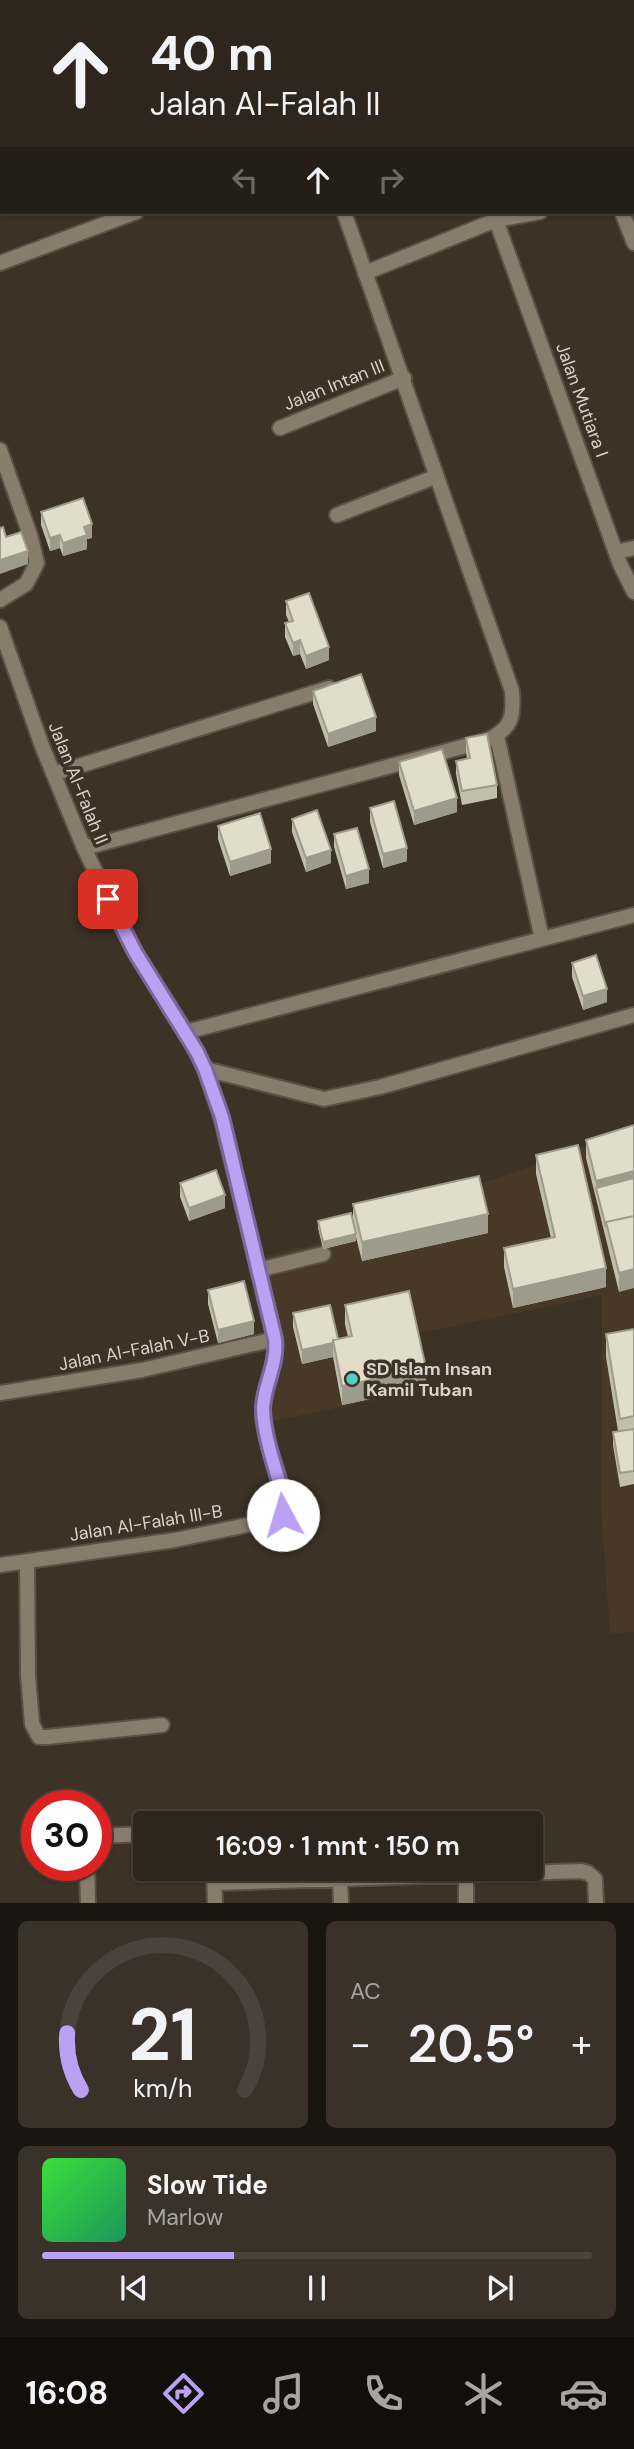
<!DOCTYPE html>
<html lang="id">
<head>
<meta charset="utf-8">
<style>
	body { margin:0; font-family:"DM Sans",sans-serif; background:#3a3229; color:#f1f3f6; height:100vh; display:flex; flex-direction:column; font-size:26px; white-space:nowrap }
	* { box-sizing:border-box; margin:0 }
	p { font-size:23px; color:#a7a5a3 }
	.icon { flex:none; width:38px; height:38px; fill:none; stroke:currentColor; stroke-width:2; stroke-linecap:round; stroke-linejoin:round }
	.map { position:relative; height:1903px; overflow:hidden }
	.side { display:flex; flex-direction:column; gap:18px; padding:18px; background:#19150f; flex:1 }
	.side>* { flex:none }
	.guide { position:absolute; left:0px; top:0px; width:635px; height:214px; box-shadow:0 2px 5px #0004,0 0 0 2px #49433b; background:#2e261c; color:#f1f3f6; overflow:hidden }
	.speed { position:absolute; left:21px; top:1790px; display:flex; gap:14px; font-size:35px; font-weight:700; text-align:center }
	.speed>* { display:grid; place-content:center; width:91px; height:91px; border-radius:50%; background:#2e261c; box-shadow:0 2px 5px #0004,0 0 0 2px #49433b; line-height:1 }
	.speed .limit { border:10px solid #d22; background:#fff; color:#111 }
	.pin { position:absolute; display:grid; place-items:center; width:60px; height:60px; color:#fff; margin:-30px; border-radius:14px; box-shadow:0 4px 10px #0006 }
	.me { position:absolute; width:77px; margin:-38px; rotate:354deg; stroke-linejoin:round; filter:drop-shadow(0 0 5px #0008) }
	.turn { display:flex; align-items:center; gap:24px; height:147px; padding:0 35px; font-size:32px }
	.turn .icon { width:91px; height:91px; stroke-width:2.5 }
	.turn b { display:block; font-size:49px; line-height:60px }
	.lanes { display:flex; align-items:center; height:66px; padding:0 35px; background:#0003; justify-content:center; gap:35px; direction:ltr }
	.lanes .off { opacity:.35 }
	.big { font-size:52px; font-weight:600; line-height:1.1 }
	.side .widget { flex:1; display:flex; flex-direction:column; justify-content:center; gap:10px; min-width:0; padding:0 24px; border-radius:10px; background:#3a3229 }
	.side .dial { align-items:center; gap:0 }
	.dial svg { height:182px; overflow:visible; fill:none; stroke:#49433b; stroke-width:7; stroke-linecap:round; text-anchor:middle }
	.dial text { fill:#f1f3f6; stroke:none }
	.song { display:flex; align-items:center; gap:21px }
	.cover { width:84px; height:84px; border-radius:10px; background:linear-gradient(135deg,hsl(120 70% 55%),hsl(150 70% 35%)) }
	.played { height:7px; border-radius:4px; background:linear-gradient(90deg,#bca0f2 35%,#49433b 35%) }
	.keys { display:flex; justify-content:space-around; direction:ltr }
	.heat { display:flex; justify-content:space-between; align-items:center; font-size:38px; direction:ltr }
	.side .tiles { flex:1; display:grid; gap:18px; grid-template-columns:1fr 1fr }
	.widget:last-child { grid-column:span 2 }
	.trip { position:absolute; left:133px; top:1811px; width:410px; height:70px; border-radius:7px; background:#2e261c; box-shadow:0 2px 5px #0004,0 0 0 2px #49433b; font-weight:600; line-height:70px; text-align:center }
	.menu { display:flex; height:112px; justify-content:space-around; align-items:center; background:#120f0b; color:#a7a5a3 }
	.menu .icon { width:49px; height:49px }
	.menu .active { color:#bca0f2 }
	.menu b { font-size:32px; color:#f1f3f6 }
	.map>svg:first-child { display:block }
	.built { fill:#483827 }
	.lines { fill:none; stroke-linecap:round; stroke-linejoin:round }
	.lane-casing { stroke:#5a5146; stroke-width:18 }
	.street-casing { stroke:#5a5146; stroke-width:18 }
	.lane { stroke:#887c6d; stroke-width:14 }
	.street { stroke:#887c6d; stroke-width:14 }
	.wall { fill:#c2beae }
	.shaded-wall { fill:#9e9b8d }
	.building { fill:#e2ddca; stroke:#9e9b8d; stroke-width:2 }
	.route-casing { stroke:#7a689d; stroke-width:18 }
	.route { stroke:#bca0f2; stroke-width:12 }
	.poi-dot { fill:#52cdcc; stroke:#3d3226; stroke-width:2.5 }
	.labels { text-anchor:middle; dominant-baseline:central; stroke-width:7; stroke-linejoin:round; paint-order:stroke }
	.street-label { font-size:18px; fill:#d9d1ca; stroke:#3d3226 }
	.poi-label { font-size:18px; font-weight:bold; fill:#d9d1ca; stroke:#3d3226; text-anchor:start }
</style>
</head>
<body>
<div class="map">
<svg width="634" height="1903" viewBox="0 0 634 1903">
	<rect width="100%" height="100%" fill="#3d3226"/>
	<path class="built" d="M634,1127v505l-24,2 -9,-124 1,-215 -186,39 12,55 -155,32 -1,-24 13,-43 -21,-98 56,-13 -4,-15 77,-19 113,-33z"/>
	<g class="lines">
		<g class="lane-casing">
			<path id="lane" d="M259,1270l64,-16"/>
		</g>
		<g class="street-casing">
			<path id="street" d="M264,0l1,2
				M352,2l5,-2
				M0,132l2,-1
				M622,212l12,31
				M496,220l124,344 14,28
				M0,263l136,-51
				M365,273l131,-53 44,-8
				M280,428l124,-50
				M0,450l30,85 7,28 -11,21 -26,16
				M337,515l98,-38
				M616,552l18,-4
				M0,627l42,119 42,102 51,104 51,80 19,37 16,48 54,222c3,26 -13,48 -12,74 1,32 19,63 23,95l-3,7 -7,4 -101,21 -175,25
				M497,736l45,203
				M53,774l276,-86
				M84,848l404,-108c24,-12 26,-23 24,-49l-168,-479
				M186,1032l448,-117
				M205,1069l119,30 56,-12 254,-72
				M0,1393l142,-23 133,-31
				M27,1561l1,114 4,49 7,13h9l114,-12
				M96,1836l49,-2
				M87,1866l1,37
				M214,1869l1,34
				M466,1875v28
				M340,1879l1,24
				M215,1883l366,-12 7,2 7,6 1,24"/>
		</g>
		<use href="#lane" class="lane"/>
		<use href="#street" class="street"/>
	</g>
	<path class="wall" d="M41,512l51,26 -5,1v10l-24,7 -3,-8 -10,3 -9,-26z
		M286,601l43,59 -23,9 -6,-15 -7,2 -8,-19v-14l4,-1 -3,-7z
		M313,691l63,40 -48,16 -15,-43z
		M466,738l31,47v13l-35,7 -6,-31v-13l11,-2 -1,-8z
		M399,762l58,50 -43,13 -15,-50z
		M370,808l37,53 -24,7 -13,-46z
		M292,819l39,44 -25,9 -14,-40z
		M218,826l53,37 -41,13 -12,-37z
		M334,834l35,49 -23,6 -12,-42z
		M572,963l35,39 -24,8 -11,-33z
		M634,1125l-15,167 -33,-134v-18z
		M536,1155l70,132 -93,21 -9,-41v-19l47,-10 -15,-64z
		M180,1183l45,25 -36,13 -9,-24z
		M353,1204l135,29 -126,28 -6,-24v4l-33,8 -5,-21v-7h35z
		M208,1290l46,44 -36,9 -10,-39z
		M345,1305l81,82 -84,18 -9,-48 -31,7 -9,-37v-14l45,26 10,-2 -3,-13z
		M634,1329v155l-14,3 -7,-42v-13l5,-1 -12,-74v-23z"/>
	<path class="shaded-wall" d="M92,524v14l-5,1v10l-24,7v-13l21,-16z
		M60,535v13l-10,3v-13z
		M28,551v13l-28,10v-14z
		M300,640v14l-7,2v-13z
		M329,647v13l-23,9v-13z
		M376,717v14l-48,16v-13z
		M457,798v14l-43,13v-14z
		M407,848v13l-24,7v-14z
		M271,849v14l-41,13v-14z
		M331,850v13l-25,9v-14z
		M369,869v14l-23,6v-13z
		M607,989v13l-24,8v-14z
		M634,1171v19l-38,-2v-7z
		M225,1195v13l-36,13v-13z
		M488,1214v19l-126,28v-19z
		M356,1234v7l-33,8v-7z
		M606,1268v19l-93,21v-19z
		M634,1269v19l-15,4v-19z
		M254,1321v13l-36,9v-13z
		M333,1343v14l-31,7v-14z
		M426,1368v19l-84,18v-19z"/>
	<path class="building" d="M83,498l9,26 -8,3 3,8 -24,8 -3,-8 -10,3 -9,-26z
		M3,527l3,10 15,-5 7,19 -28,9v-32z
		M309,593l20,54 -23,9 -6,-16 -7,3 -8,-20 8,-2 -7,-20z
		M361,674l15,43 -48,17 -15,-43z
		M487,734l10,51 -35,6 -6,-30 14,-3 -4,-20z
		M442,749l15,49 -43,13 -15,-49z
		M394,801l13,47 -24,6 -13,-46z
		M317,810l14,40 -25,8 -14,-39z
		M260,813l11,36 -41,13 -12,-36z
		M357,828l12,41 -23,7 -12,-42z
		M596,955l11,34 -24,7 -11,-33z
		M634,1125v46l-38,10 -10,-41z
		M578,1145l28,123 -93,21 -9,-41 51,-11 -19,-82z
		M216,1170l9,25 -36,13 -9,-25z
		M479,1176l9,38 -126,28 -9,-38z
		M634,1178v38l-28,6v5l-10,-39z
		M351,1213l5,21 -33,8 -5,-21z
		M634,1216v53l-15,4 -13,-51z
		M244,1281l10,40 -36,9 -10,-40z
		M409,1291l17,77 -84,18 -9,-46 19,-4 -7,-31z
		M330,1305l8,34 -5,1v3l-31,7 -9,-37z
		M634,1329v87l-14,3 -14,-85z
		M634,1429v42l-14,2 -7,-41z"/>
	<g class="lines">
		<g class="route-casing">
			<path id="route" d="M108,899l27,53 62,100 8,17 17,48 53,222c3,25 -11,45 -12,69 0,27 15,69 23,96l-3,11"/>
		</g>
		<use href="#route" class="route"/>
	</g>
	<circle class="poi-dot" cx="352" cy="1379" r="7"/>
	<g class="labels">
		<g class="street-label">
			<text transform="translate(334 385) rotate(-22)">Jalan Intan III</text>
			<text transform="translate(582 400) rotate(70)">Jalan Mutiara I</text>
			<text transform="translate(78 783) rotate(68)">Jalan Al-Falah II</text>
			<text transform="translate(134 1350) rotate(-11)">Jalan Al-Falah V-B</text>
			<text transform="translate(146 1523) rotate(-9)">Jalan Al-Falah III-B</text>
		</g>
		<g class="poi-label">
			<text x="366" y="1369">SD Islam Insan<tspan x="366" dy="21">Kamil Tuban</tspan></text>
		</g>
	</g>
</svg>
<div class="speed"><div class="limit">30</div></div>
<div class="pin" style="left:108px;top:899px;background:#d93025"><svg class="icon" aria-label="arrive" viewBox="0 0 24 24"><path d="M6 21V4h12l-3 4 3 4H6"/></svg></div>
<svg class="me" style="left:283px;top:1515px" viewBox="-20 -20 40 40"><circle r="19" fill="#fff"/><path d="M0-13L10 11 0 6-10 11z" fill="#bca0f2"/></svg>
<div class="trip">16:09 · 1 mnt · 150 m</div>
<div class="guide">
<div class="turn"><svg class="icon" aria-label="ahead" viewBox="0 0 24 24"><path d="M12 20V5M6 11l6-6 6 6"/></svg><div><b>40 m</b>Jalan Al-Falah II</div></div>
<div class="lanes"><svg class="icon off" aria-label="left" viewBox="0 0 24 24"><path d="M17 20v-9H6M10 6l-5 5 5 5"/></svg><svg class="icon" aria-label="ahead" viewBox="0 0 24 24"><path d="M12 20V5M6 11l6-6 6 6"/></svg><svg class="icon off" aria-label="right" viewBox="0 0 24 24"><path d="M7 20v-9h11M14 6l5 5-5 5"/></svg></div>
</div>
</div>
<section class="side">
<div class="tiles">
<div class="widget dial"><svg viewBox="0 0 100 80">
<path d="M14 69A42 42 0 1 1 86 69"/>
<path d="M14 69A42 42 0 0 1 8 44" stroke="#bca0f2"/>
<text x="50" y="56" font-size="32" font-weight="700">21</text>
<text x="50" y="72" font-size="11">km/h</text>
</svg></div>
<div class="widget"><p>AC</p>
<div class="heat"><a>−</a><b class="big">20.5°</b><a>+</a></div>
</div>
<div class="widget">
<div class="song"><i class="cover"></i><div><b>Slow Tide</b><p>Marlow</p></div></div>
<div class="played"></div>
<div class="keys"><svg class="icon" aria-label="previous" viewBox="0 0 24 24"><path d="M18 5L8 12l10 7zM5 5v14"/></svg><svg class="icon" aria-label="pause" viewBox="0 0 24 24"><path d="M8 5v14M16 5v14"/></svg><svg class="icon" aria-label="next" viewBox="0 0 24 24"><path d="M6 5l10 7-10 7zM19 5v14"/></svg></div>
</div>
</div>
</section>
<nav class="menu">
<b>16:08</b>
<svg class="icon active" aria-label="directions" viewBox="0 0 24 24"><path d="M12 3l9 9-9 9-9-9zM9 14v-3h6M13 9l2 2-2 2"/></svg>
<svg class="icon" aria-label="music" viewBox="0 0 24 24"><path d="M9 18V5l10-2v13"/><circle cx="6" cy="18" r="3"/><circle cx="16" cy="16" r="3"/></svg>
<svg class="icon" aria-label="phone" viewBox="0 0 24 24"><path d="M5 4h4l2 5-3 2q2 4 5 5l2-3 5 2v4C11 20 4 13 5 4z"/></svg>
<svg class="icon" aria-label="climate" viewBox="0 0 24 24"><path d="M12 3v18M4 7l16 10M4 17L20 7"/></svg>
<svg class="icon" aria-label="car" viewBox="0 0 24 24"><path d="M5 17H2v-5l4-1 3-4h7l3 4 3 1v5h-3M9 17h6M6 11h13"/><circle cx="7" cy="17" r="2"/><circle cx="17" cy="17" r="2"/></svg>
</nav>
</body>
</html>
